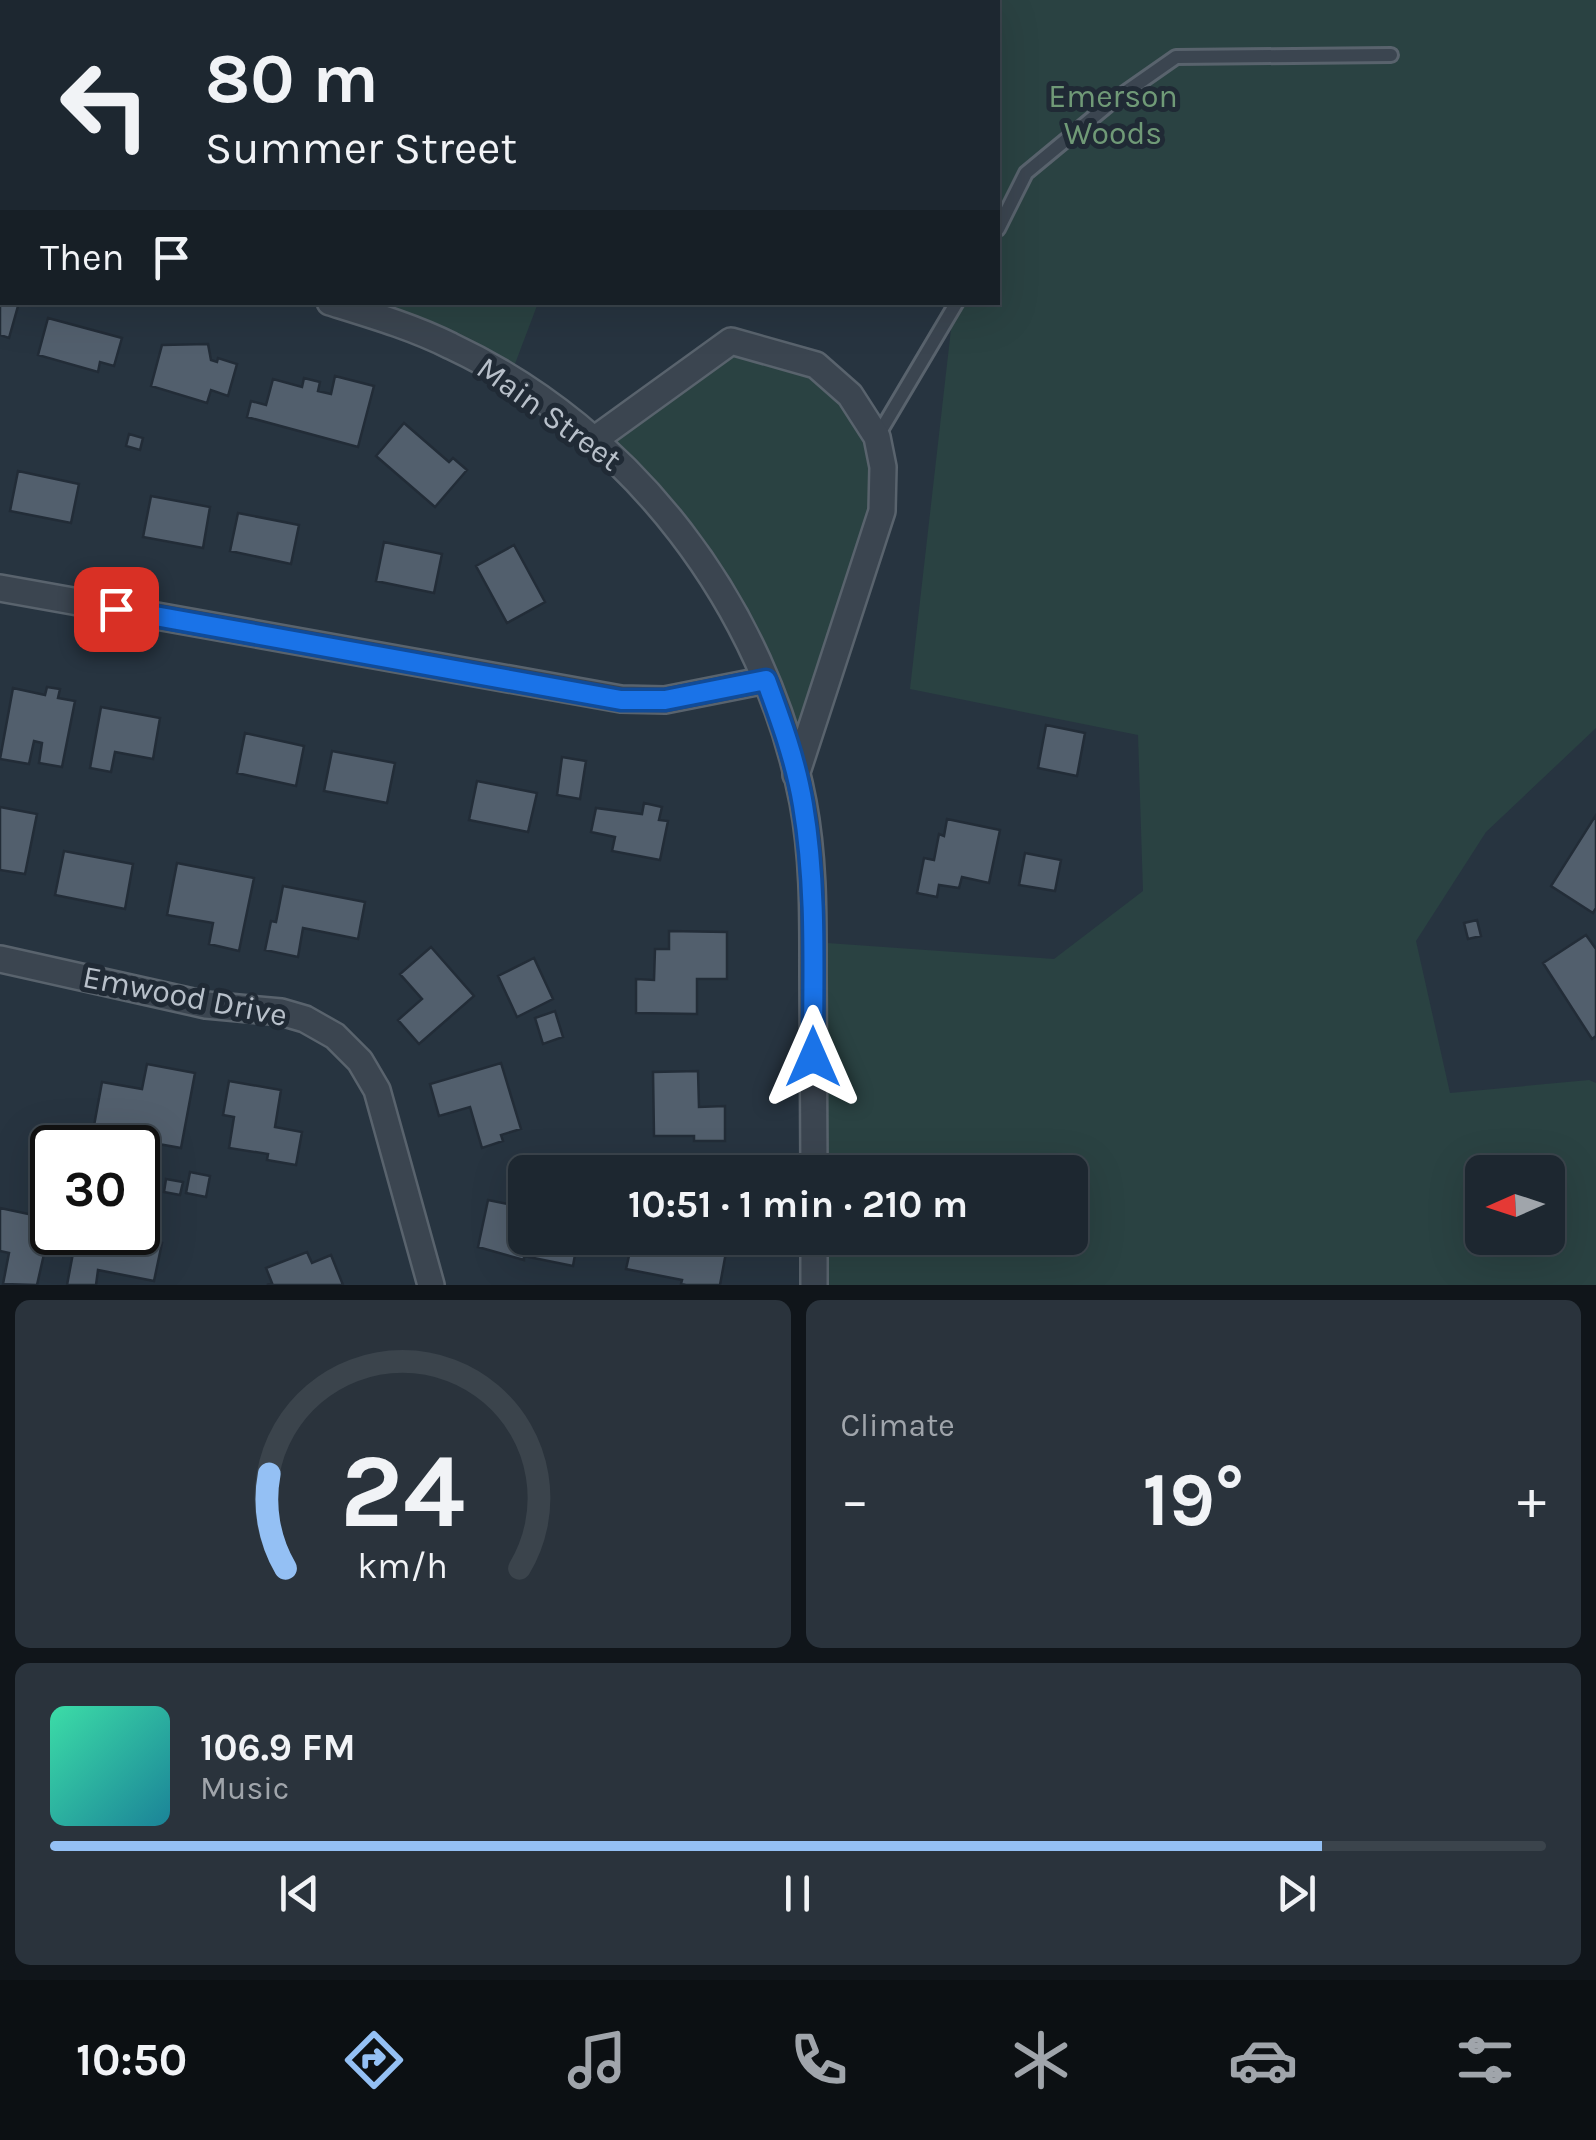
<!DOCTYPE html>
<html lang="en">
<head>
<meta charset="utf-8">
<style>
	body { margin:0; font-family:Karla,sans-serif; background:#2a333c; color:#f1f3f6; height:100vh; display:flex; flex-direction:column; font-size:38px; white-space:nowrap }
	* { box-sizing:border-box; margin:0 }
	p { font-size:32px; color:#a0a5ab }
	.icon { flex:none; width:55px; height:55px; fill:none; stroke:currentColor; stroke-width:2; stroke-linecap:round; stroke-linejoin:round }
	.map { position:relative; height:1285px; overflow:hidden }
	.side { display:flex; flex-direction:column; gap:15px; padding:15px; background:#10151a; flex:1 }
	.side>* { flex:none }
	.top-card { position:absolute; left:0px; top:0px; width:1000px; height:305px; box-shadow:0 10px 40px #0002,0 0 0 2px #3b444c; background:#1d2730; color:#f1f3f6; overflow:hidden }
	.needle { width:65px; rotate:267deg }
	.tools { position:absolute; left:1465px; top:1155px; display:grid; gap:20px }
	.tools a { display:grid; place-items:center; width:100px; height:100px; border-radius:15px; background:#1d2730; box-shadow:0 10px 40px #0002,0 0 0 2px #3b444c; font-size:50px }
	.speed { position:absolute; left:30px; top:1125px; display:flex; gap:20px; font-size:50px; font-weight:700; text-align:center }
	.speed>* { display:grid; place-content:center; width:130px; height:130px; border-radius:50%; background:#1d2730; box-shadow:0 10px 40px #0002,0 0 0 2px #3b444c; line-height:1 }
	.speed .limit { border:5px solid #111; border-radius:15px; background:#fff; color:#111 }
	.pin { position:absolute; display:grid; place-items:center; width:85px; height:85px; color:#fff; margin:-42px; border-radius:20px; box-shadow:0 5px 15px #0006 }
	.me { position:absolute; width:110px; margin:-55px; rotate:0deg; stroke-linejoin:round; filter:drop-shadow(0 0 8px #0008) }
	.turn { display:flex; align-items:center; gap:35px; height:210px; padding:0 40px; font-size:45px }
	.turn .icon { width:130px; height:130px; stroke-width:2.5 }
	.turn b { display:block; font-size:70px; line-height:85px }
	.then { display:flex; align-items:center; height:95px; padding:0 40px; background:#0003; gap:20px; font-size:38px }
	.big { font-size:75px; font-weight:700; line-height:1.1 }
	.side .widget { flex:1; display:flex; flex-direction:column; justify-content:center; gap:15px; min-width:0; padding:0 35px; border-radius:15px; background:#2a333c }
	.side .dial { align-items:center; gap:0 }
	.dial svg { height:260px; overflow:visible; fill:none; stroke:#3b444c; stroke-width:7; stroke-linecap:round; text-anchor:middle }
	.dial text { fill:#f1f3f6; stroke:none }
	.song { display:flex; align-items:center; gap:30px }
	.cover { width:120px; height:120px; border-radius:15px; background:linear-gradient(135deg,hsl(160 70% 55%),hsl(190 70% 35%)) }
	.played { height:10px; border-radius:5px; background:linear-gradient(90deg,#94c0f4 85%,#3b444c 85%) }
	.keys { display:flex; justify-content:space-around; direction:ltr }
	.heat { display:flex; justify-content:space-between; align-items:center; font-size:55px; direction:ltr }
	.side .tiles { flex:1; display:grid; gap:15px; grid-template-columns:1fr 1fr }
	.widget:last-child { grid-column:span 2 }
	.trip { position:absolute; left:508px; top:1155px; width:580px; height:100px; border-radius:15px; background:#1d2730; box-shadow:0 10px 40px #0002,0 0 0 2px #3b444c; font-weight:700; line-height:100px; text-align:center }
	.menu { display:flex; height:160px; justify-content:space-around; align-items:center; background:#0c1013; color:#a0a5ab }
	.menu .icon { width:70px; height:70px }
	.menu .on { color:#94c0f4 }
	.menu b { font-size:45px; color:#f1f3f6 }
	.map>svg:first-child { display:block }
	.green { fill:#2a4242; fill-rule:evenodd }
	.building { fill:#525f6d; stroke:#222c37; stroke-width:2.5 }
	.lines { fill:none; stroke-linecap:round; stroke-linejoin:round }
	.lane-casing { stroke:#59636d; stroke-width:18 }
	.street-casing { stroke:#59636d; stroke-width:30 }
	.lane { stroke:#3b4550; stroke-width:12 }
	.street { stroke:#3b4550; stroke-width:25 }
	.route-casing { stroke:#114b97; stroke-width:25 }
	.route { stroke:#1a73e8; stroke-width:18 }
	.labels { text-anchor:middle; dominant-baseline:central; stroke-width:10; stroke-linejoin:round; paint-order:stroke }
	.park-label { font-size:32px; fill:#709a77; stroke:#202a35 }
	.street-label { font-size:32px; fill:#b8c0ca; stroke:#202a35 }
</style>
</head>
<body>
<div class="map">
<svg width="1596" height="1285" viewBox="0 0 1596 1285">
	<rect width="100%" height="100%" fill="#273440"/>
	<path class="green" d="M0,0h1596v728l-110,104 -70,109 34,152 139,-13 7,3v202h-782v-47h256v-66h-256l-1,-230 241,17 89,-68 -5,-156 -228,-46 44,-386 44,-1v-300h-996v206zM1482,1172h66v66h-66z
		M329,303h209l-28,74z
		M731,341l85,24 67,102 -87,308 -49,-139 -153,-196z"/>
	<path class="building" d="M0,301l18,5 -9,32 -9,-3z
		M48,318l74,20 -8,28 -14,-4 -2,10 -60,-17z
		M208,344l3,16 6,2 1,-4 19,6 -9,32 -17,-6 -4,13 -56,-17 11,-41z
		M335,376l39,10 -16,61 -111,-30 4,-16 15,4 7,-26 29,8 2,-9 16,4 -2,9 13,3z
		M404,423l45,39 4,-4 14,12 -32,37 -59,-51z
		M129,434l14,4 -3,12 -14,-4z
		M18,471l61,13 -8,39 -61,-12z
		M151,496l59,11 -7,41 -60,-11z
		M238,513l61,12 -8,39 -61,-13z
		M384,542l58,12 -8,39 -58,-12z
		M514,545l31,57 -38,21 -31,-57z
		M47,687l13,2 -2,9 17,3 -13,66 -23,-4 3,-20 -8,-2 -5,23 -29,-5 13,-71 32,7z
		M101,707l59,11 -7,41 -38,-7 -4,20 -21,-4z
		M1046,725l39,8 -8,43 -39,-8z
		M245,733l59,13 -8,40 -59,-13z
		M332,751l63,12 -8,40 -63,-12z
		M562,757l24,4 -6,38 -23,-4z
		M477,781l60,12 -9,39 -59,-12z
		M644,803l18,4 -3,13 9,1 -8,39 -48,-9 3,-14 -24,-5 5,-24 46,6z
		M0,807l37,7 -12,60 -25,-4z
		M1596,815v93l-3,5 -42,-27z
		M947,819l53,11 -11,53 -27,-6 -3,11 -20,-3 -2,12 -20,-4 7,-35 10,2 5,-26 5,2z
		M64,851l69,13 -8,45 -70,-14z
		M1025,853l36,7 -6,31 -36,-6z
		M177,863l77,15 -15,73 -30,-7 4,-21 -46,-8z
		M283,886l82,16 -7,37 -55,-11 -5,29 -33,-7 6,-29 5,1z
		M1477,920l4,16 -13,3 -4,-16z
		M669,931l58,1v47h-30v35l-61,-1v-34l18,1 1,-31h14z
		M1586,935l10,14v87l-4,3 -49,-76z
		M431,947l43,49 -55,48 -21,-24 24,-21 -22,-25z
		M534,958l19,41 -36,18 -19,-41z
		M555,1011l8,26 -20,7 -8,-26z
		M501,1063l20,66 -20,6 2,6 -21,7 -12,-41 -31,9 -9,-32z
		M147,1064l48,9 -14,75 -34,-6 -3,10 -6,-1v-3l-47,-6 11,-60 40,7z
		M698,1071l1,36 26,-1v35h-31v-5h-40l-1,-64z
		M229,1081l52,9 -6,37 27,5 -6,33 -29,-5 1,-6 -39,-6 5,-31 -11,-2z
		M190,1172l20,4 -4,21 -20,-4z
		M166,1179l17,3 -3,13 -16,-3z
		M488,1200l24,5 13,-4v37h53l-5,28 -49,-10v4l-46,-13z
		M0,1208l52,11 -15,66 -34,-1 6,-31 -9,-2z
		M138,1221h3l-3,17 24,5 -8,38 -56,-11 -2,15h-29l10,-53h61z
		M633,1238h71l-1,5 24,4 -7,38h-34l-5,-1 1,-4 -56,-11z
		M307,1252l5,11 19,-8 12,30h-76l5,-2 -6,-15z"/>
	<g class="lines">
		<g class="lane-casing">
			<path id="lane" d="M998,229l28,-56 87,-72 63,-44 215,-2
				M877,437l80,-135"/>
		</g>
		<g class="street-casing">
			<path id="street" d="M0,204l2,1
				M330,302c42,13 83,25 121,44 181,85 314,260 352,456 11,58 10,116 10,174 0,65 1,131 1,196
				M594,440l137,-99 85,24 34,30 27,42 6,30 -1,44 -86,264
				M0,588l621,111 44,1 101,-20
				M0,959l206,46 75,7 24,7 30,17 25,25 17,29 54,195
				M814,1238v47"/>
		</g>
		<use href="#lane" class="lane"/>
		<use href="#street" class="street"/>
	</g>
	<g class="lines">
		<g class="route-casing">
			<path id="route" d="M116,609l505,91h44l101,-20c15,41 30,82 37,125 14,83 10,168 10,252"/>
		</g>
		<use href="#route" class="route"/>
	</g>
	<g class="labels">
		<g class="park-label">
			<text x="1113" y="96">Emerson<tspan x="1113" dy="37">Woods</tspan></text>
		</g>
		<g class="street-label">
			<text transform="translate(549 414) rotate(36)">Main Street</text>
			<text transform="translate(185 996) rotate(11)">Emwood Drive</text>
		</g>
	</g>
</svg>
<div class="tools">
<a><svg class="needle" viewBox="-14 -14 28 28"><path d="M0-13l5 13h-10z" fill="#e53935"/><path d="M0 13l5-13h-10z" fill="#a0a5ab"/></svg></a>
</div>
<div class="speed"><div class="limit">30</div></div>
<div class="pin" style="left:116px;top:609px;background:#d93025"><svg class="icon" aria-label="arrive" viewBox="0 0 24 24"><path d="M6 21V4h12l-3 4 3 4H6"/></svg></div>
<svg class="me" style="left:813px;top:1057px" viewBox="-20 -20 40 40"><path d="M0-17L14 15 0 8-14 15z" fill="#1a73e8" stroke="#fff" stroke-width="4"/></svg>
<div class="trip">10:51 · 1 min · 210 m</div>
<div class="top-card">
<div class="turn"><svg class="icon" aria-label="left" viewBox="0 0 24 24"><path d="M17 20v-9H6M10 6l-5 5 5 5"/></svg><div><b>80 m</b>Summer Street</div></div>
<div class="then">Then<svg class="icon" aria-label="arrive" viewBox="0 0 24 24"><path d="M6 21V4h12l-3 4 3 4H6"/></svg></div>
</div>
</div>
<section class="side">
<div class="tiles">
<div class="widget dial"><svg viewBox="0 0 100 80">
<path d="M14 69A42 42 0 1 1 86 69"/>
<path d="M14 69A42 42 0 0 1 9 40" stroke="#94c0f4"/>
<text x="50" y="56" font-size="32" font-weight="700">24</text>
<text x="50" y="72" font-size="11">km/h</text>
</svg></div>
<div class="widget"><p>Climate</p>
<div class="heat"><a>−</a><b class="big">19°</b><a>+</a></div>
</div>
<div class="widget">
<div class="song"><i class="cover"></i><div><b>106.9 FM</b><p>Music</p></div></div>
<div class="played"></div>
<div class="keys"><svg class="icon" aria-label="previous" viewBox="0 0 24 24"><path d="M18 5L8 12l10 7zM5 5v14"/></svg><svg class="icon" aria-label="pause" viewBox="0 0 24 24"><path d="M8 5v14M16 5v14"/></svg><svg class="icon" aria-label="next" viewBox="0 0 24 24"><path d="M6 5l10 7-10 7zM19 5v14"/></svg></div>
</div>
</div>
</section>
<nav class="menu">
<b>10:50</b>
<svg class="icon on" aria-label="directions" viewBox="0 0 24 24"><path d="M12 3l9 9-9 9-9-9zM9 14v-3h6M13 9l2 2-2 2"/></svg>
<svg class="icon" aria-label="music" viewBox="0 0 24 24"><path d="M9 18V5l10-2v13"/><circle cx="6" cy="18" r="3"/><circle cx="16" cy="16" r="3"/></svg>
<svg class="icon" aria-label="phone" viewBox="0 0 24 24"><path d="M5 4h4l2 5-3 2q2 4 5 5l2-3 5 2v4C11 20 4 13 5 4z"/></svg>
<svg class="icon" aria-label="climate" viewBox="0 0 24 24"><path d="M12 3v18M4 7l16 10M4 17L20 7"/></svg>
<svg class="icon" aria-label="car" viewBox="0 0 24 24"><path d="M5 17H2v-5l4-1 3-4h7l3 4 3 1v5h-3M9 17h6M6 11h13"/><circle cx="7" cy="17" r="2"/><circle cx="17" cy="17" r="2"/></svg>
<svg class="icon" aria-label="filters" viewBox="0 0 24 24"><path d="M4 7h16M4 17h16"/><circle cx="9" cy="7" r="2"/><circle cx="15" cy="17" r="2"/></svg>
</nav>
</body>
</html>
